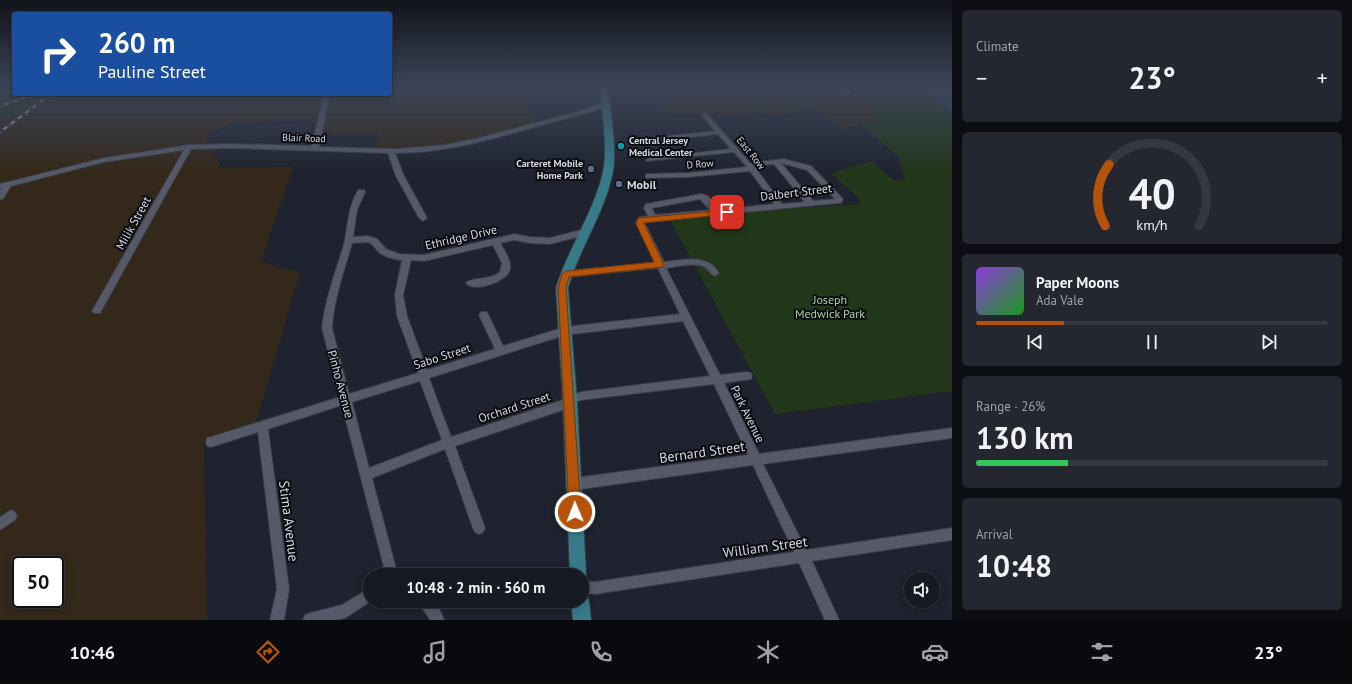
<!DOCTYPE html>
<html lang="en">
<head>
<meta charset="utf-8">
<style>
	body { margin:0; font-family:"PT Sans",sans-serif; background:#242730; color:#f1f3f6; height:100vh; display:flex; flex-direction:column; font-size:15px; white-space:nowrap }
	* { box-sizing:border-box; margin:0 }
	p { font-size:13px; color:#9ea1a6 }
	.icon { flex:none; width:22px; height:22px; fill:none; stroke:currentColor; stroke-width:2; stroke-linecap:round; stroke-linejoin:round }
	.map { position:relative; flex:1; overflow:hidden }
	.sheet { display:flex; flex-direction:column; gap:10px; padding:10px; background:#0d0e13; width:400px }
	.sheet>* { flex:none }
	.hud { position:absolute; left:12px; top:12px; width:380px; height:84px; border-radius:4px; box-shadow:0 2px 10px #0003,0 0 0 1px #363841; background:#1a4fa0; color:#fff; overflow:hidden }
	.controls { position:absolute; left:904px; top:572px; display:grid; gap:8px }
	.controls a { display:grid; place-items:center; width:36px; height:36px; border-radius:50%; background:#171a23; box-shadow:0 2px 10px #0003,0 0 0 1px #363841; font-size:20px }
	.speed { position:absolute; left:12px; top:556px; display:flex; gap:8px; font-size:20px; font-weight:700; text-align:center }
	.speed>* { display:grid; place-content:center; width:52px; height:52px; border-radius:50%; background:#171a23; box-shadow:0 2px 10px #0003,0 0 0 1px #363841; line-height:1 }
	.speed .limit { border:2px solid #111; border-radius:6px; background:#fff; color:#111 }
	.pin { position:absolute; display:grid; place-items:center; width:34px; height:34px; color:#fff; margin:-17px; border-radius:8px; box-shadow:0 2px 6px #0006 }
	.me { position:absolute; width:44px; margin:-22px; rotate:359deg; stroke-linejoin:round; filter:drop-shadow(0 0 3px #0008) }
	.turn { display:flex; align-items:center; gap:14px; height:84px; padding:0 20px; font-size:18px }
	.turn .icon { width:52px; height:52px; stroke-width:2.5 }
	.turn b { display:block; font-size:28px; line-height:34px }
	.big { font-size:30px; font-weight:700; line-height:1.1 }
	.sheet .card { flex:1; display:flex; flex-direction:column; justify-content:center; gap:6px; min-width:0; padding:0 14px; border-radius:6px; background:#242730 }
	.sheet .dial { align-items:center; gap:0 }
	.dial svg { height:104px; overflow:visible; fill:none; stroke:#363841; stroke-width:7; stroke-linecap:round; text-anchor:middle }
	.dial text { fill:#f1f3f6; stroke:none }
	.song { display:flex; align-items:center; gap:12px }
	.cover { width:48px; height:48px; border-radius:6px; background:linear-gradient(135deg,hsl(270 70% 55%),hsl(120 70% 35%)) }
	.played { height:4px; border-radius:2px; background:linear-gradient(90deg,#b45309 25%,#363841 25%) }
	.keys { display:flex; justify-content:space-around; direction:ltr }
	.heat { display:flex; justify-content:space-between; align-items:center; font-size:22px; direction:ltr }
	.charge { height:6px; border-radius:3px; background:linear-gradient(90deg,#34c759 26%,#363841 0) }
	.trip { position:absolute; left:363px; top:568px; width:226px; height:40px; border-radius:20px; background:#171a23; box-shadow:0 2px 10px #0003,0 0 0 1px #363841; font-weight:700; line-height:40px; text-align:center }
	.menu { display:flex; height:64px; justify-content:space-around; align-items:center; background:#090a0e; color:#9ea1a6 }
	.menu .icon { width:28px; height:28px }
	.menu .active { color:#b45309 }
	.menu b { font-size:18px; color:#f1f3f6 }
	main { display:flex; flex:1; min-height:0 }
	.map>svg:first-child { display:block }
	.industrial { fill:#34281a; fill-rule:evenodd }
	.green { fill:#22361a }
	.water { fill:#30415e }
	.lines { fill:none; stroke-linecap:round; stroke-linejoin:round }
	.minor-casing { stroke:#3a3d47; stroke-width:2 }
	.major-casing { stroke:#3a3d47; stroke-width:2 }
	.minor { fill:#565a68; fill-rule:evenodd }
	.major { fill:#377b89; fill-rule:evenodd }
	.rail-casing { stroke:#9fa2ab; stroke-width:2.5 }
	.rail { stroke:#0b0c12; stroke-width:1.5; stroke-dasharray:4.5; stroke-linecap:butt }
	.route { fill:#b45309; stroke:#753606 }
	.culture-dot { fill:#0f9aa8; stroke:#0b0c12; stroke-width:1.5 }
	.service-dot { fill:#5c6f8a; stroke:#0b0c12; stroke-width:1.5 }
	.labels { text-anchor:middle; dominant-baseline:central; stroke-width:4; stroke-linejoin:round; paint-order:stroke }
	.far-street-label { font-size:10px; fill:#d6d9e1; stroke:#0b0c12 }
	.far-poi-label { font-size:10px; font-weight:bold; fill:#d6d9e1; stroke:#0b0c12; text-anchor:start }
	.poi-label { font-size:12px; font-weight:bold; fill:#d6d9e1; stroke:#0b0c12; text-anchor:start }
	.street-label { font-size:12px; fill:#d6d9e1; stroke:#0b0c12 }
	.park-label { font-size:12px; fill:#a9d09b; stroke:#0b0c12 }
	.near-street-label { font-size:14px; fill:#d6d9e1; stroke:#0b0c12 }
</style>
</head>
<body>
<main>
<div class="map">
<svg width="952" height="620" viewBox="0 0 952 620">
	<rect width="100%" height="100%" fill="#1f232f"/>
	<path class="industrial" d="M390,86h135l3,18 8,21 -100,24 -59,1 1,-16 -46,1 -23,-15 -74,2 -28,12 2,12 13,22 71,-1 -32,93 19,8 20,4 -46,157 -50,16 3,175h-207v-511l47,-15h343zM21,565h34v34h-34z
		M627,86h269l8,17 -33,-2 7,21 -36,7 -27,-19 -10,-2 -30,8 -24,-7 -3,7 -85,-4 -14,-21z"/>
	<path class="green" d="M0,86h14v8h33l-5,2 -28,20h-14z
		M896,86h27l29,28v277l-177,23 -106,-196 47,-5 145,-9 -3,-6 -27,-25 40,-12 24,20 10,-2 -7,-23 -37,-31 17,-3 -7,-21 33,2z"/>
	<path class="water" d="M923,86h29v28z"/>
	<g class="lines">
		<g class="minor-casing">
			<path id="minor" d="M827,86h9l9,3 1,-3h6l-2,6 -3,2z
				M324,94h6l-11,53 78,2 48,-4 34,-7 94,-25 30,-10 5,1c-10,8 -38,13 -52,17 -53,15 -106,32 -161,32l9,23 23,42 -4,3 -4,-3 -23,-42 -8,-23 -158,-5 -39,1 -91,164h-6l-2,-2 92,-161 -80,12 -93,24 -8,13h-3v-8l2,-3h-2v-4l104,-26 85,-13 41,-1 82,2z
				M705,113l2,1 43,49 34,-4 27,7 32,33 -2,4h-3l-194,19 20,40c19,-2 44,-9 55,11l-4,3c-5,-2 -7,-8 -12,-10 -10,-4 -26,1 -37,2l54,107 27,-3 4,1 1,3 -1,3 -27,4 35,71 193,-26v10l-189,26 43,86 146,-22v12l-140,21 27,59h-14l-26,-57 -204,31 -13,-1v-12l13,1 199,-30 -41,-87 -179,25 -4,-2 -2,-4 2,-4 4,-2 174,-23 -34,-71 -133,16 -18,10 -108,36 30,82 -2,4 -4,2 -4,-2 -2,-4 -28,-79 -73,29 24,91 4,6h-14l-44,-170 -74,24 21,160 -5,31h-14l7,-31 -19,-157 -47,15 -4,-1 -1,-4 1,-4 4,-1 129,-40 -18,-69c3,-29 14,-56 22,-84 4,-18 4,-37 14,-54h6l1,2 -8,18 -4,27 15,-1 9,3 9,10 13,5 25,1 90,-21 16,3 20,1 31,-8 7,2 1,2 -4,3 -4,-1 -31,8 -20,-1 -16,-3 -14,3c4,7 12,18 10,26 -2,13 -37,24 -44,14 4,-6 24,-2 34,-11l2,-9 -9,-18 -69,16 -13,-1 -8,35 4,21 20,54 68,-21 -16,-34 2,-3h6l16,34 62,-19 115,-13 -22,-46 -92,9 -4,-3 4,-3 90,-8 -20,-41 4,-5 8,-1 -4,-8 2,-4 55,-10 7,2 10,14 56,-6 -24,-33 -62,6 -42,1v-4h3l39,-1 59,-6 -13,-15 -87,9 -1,-1 3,-2 82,-9 -13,-15 -67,8 -3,-2 3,-2 64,-7 -13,-16zM781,163l26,7 28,29 -22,2zM774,164l31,38 -23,2 -28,-38zM700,199l10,11 -55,5 -3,-7zM368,242c6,2 7,7 12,11 5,4 16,7 22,7l-7,35 2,21 21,57 -69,21 -17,-66c2,-30 12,-57 20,-85zM683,321l27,55 -129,16 -21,9 -109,36 -22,-59 136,-43zM420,381l22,59 -73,28 -17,-66z
				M11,510l4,2 2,4 -2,4 -15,10v-13z
				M370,588l1,13 -26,17 -9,2h-33l2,-5 5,-2 32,-8z
				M417,601h16l4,3 7,16h-14c-3,-7 -9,-12 -13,-19z"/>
		</g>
		<g class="major-casing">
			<path id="major" d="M600,86h8c2,26 9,60 5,85 -8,42 -34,77 -45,117l9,113 9,174 -2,6 -2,1v-7h-12l-7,-174 -7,-113c12,-40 38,-75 47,-116 5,-24 -1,-61 -3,-86z
				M582,593l4,2 3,6 2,19h-18l-2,-19h11z"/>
		</g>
		<use href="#minor" class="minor"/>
		<use href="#major" class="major"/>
		<g class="rail-casing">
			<path id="rail" d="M0,106l35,-12
				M0,132l51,-38"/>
		</g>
		<use href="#rail" class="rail"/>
	</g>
	<linearGradient id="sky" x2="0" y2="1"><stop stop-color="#11131a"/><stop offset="0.5" stop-color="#3c4558"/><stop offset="1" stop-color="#3c4558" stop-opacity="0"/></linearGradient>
	<rect width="952" height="173" fill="url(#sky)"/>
	<path class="route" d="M727,210l4,2 -1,2 -86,9 20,42 -1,2 -94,10 -3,11 15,224 -2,4 -4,2 -4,-2 -2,-4 -11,-224 4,-14 4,-3 88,-9 -18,-38 2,-6z"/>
	<circle class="culture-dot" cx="621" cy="146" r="4"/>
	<g class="service-dot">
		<circle cx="591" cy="169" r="4"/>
		<circle cx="619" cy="184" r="4"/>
	</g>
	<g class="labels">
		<g class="far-street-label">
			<text transform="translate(304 138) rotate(2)">Blair Road</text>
			<text transform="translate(751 153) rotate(51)">East Row</text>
			<text transform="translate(700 164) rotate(-4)">D Row</text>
		</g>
		<g class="far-poi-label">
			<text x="629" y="140">Central Jersey<tspan x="629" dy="12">Medical Center</tspan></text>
			<text x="583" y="163" text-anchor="end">Carteret Mobile<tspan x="583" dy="12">Home Park</tspan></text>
		</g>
		<g class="poi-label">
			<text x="627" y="184">Mobil</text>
		</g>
		<g class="street-label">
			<text transform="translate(796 192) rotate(-7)">Dalbert Street</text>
			<text transform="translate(133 223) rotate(-61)">Milik Street</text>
			<text transform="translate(461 237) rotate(-13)">Ethridge Drive</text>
			<text transform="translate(442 356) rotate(-18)">Sabo Street</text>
			<text transform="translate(341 384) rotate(75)">Pinho Avenue</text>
			<text transform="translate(514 407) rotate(-18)">Orchard Street</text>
			<text transform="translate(748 414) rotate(64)">Park Avenue</text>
		</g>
		<g class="park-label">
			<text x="830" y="299">Joseph<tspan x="830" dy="14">Medwick Park</tspan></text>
		</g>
		<g class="near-street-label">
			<text transform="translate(702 452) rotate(-8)">Bernard Street</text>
			<text transform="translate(289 521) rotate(83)">Stima Avenue</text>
			<text transform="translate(765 547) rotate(-8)">William Street</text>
		</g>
	</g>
</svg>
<div class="controls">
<a><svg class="icon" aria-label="sound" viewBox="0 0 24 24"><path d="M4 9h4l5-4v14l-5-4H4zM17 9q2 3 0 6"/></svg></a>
</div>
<div class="speed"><div class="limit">50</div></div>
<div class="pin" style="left:727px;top:212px;background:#d93025"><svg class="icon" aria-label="arrive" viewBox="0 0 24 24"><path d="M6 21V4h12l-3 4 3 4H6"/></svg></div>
<svg class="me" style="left:575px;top:512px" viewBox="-20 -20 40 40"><circle r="17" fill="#b45309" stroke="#fff" stroke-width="3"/><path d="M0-11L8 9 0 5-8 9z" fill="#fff"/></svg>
<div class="trip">10:48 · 2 min · 560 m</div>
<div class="hud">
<div class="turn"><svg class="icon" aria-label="right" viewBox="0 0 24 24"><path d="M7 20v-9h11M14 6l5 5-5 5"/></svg><div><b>260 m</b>Pauline Street</div></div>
</div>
</div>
<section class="sheet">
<div class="card"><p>Climate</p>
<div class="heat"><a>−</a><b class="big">23°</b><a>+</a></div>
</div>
<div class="card dial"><svg viewBox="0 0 100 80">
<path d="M14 69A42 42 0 1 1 86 69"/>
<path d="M14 69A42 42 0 0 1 17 22" stroke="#b45309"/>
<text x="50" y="56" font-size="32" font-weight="700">40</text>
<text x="50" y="72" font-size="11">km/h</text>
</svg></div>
<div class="card">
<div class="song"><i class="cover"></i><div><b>Paper Moons</b><p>Ada Vale</p></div></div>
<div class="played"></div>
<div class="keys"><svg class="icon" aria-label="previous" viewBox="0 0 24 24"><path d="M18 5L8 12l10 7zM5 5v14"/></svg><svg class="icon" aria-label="pause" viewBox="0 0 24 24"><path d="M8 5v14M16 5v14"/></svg><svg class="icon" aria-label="next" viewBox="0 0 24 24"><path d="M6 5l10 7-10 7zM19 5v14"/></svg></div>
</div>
<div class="card"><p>Range · 26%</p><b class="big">130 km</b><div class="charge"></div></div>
<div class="card"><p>Arrival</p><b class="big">10:48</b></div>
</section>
</main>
<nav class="menu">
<b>10:46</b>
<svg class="icon active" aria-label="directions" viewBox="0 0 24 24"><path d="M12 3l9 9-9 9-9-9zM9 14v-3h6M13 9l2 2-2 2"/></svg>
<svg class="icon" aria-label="music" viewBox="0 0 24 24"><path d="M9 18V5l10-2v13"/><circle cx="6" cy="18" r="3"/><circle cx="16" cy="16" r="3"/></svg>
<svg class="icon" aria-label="phone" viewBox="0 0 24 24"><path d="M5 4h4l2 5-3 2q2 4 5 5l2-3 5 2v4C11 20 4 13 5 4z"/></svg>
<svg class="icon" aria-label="climate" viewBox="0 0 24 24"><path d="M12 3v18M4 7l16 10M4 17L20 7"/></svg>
<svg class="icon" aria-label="car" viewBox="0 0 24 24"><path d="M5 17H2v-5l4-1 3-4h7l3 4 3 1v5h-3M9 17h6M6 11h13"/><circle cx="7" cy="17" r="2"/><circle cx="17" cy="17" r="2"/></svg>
<svg class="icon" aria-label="filters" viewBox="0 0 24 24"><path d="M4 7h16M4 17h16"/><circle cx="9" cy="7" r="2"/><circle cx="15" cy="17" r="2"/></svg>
<b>23°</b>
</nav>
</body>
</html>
